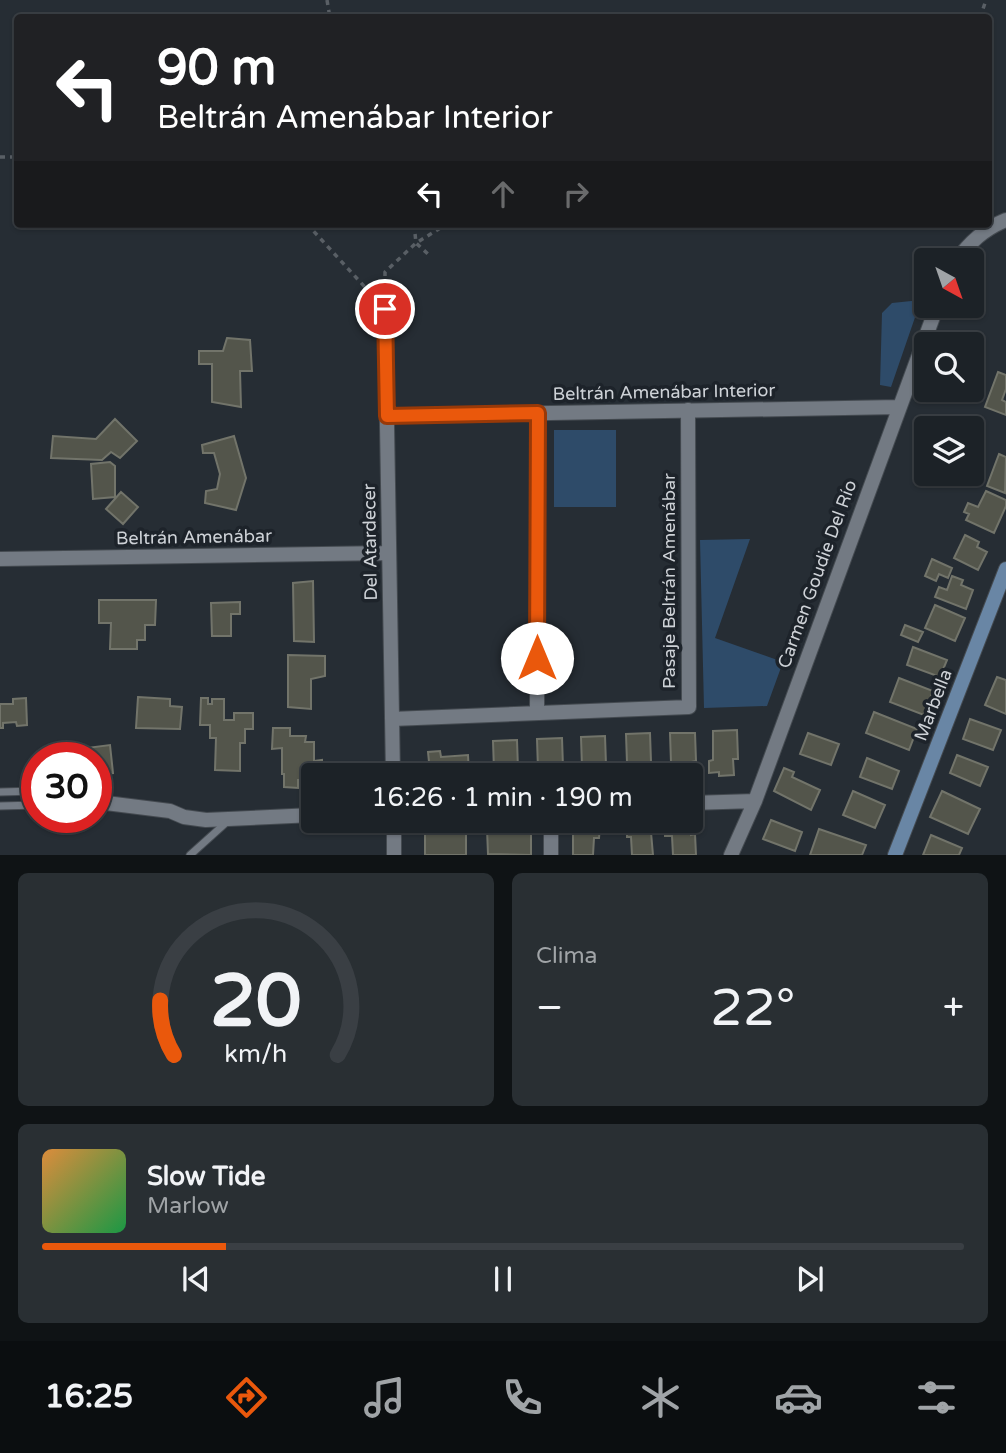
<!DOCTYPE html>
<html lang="es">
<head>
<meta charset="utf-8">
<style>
	body { margin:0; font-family:"Varela Round",sans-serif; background:#292f33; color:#f1f3f6; height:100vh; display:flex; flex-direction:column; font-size:26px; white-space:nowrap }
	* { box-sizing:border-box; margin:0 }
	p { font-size:23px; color:#a0a4a7 }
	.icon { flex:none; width:38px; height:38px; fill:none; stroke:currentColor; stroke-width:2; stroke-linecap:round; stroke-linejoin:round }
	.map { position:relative; height:855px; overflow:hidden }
	.side { display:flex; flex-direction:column; gap:18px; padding:18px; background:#0f1315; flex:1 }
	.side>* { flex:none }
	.hud { position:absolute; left:14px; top:14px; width:978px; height:214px; border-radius:7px; box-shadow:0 2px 5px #0004,0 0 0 2px #3a3f44; background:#202124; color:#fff; overflow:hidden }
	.needle { width:46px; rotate:140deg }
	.fabs { position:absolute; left:914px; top:248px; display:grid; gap:14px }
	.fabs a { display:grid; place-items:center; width:70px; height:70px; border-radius:7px; background:#1c2227; box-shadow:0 2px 5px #0004,0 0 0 2px #3a3f44; font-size:35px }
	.speed { position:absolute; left:21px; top:742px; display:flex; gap:14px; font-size:35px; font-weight:700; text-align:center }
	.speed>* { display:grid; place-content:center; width:91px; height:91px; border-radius:50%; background:#1c2227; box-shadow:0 2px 5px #0004,0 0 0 2px #3a3f44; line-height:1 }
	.speed .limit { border:10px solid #d22; background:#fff; color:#111 }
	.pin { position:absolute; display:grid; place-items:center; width:60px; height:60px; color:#fff; margin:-30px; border:4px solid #fff; border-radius:50%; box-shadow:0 2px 7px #0007 }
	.me { position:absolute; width:77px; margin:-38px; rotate:0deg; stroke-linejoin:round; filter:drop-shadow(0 0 5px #0008) }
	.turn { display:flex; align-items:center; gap:24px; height:147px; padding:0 28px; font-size:32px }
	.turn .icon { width:91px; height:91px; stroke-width:2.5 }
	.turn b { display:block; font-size:49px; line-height:60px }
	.lanes { display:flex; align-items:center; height:66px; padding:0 28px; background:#0003; justify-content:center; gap:35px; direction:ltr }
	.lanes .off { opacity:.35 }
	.big { font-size:52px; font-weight:600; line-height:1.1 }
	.side .widget { flex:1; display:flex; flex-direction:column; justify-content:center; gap:10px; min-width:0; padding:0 24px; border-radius:10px; background:#292f33 }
	.side .dial { align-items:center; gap:0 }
	.dial svg { height:182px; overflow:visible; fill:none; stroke:#3a3f44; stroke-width:7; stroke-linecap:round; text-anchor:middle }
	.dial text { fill:#f1f3f6; stroke:none }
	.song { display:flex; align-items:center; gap:21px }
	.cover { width:84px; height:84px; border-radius:10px; background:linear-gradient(135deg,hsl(30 70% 55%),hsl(140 70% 35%)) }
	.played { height:7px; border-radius:4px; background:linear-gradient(90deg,#ea580c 20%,#3a3f44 20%) }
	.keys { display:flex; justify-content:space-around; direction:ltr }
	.heat { display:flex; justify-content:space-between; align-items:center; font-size:38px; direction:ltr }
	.side .tiles { flex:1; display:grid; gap:18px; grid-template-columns:1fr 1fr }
	.widget:last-child { grid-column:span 2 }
	.trip { position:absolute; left:301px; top:763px; width:402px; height:70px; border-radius:7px; background:#1c2227; box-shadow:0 2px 5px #0004,0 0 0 2px #3a3f44; font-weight:600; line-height:70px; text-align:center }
	.menu { display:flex; height:112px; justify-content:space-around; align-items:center; background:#0b0e10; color:#a0a4a7 }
	.menu .icon { width:49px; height:49px }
	.menu .current { color:#ea580c }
	.menu b { font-size:32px; color:#f1f3f6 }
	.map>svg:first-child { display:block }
	.green { fill:#2e4b69 }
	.building { fill:#53554b; stroke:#72746a; stroke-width:2 }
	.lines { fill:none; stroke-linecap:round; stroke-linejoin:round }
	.lane-casing { stroke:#444a50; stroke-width:9 }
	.street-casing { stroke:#444a50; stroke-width:16 }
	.secondary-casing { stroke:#444a50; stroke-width:16 }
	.path { stroke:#595f65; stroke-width:3.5; stroke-dasharray:5 5; stroke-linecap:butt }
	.lane { stroke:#737a83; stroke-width:7 }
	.street { stroke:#737a83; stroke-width:14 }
	.secondary { stroke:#6986a5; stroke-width:14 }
	.route-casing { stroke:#983908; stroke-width:18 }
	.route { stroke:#ea580c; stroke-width:12 }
	.labels { text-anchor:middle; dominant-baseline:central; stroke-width:7; stroke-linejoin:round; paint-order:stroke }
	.street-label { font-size:18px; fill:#ced2d7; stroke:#1d232a }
</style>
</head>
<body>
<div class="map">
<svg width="1006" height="855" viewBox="0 0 1006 855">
	<rect width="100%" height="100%" fill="#262d34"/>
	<path class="green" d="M921,300l-30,87 -11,-2 2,-72 10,-10z
		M554,430h62v77h-62z
		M750,539l-35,99 68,24 -16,44 -63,2 -4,-168z"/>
	<path class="building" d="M227,338l23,2 2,31h-12l1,36 -29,-5v-38h-13v-13h24z
		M998,372l8,3v14l-4,11 4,2v13l-21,-8z
		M115,419l22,22 -17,17 -9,-6 -9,8 -51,-2 2,-22 43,3z
		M234,436l12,42 -10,32 -31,-7 1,-12 11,-2 3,-15 -6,-21h-11l-1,-8z
		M999,454l7,3 -1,36 -18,-7z
		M110,462l5,4v31l-22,2 -2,-35z
		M986,491l20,9v6l-12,27 -28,-13 3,-6 -5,-2 4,-9 10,4z
		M121,492l17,15 -15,17 -17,-15z
		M965,535l14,7 -2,5 10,5 -9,18 -24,-12z
		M932,559l20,9 -4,10 -9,-4 -3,7 -11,-5z
		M952,576l11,4 -2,5 12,5 -7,19 -31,-12 4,-10 8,3z
		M313,581l1,61 -20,-1 -1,-58z
		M99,600h57l-1,25h-10v15h-8v9h-27l1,-26h-12z
		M240,602v12h-9v22h-19l-1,-33z
		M935,605l30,13 -10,23 -30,-13z
		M905,625l18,7 -5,10 -17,-7z
		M913,647l34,13 -7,17 -33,-12z
		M288,655l37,1v20l-14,3v30l-23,-2z
		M997,677l9,3v34l-21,-9z
		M899,678l34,13 -9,24 -34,-13z
		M138,697l32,2v7l12,1 -2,22 -44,-1z
		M26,698l1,27 -10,1 -1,-4 -13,1v5h-3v-24h13v-5z
		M201,698h7v6h4v-5h12v21h10v-7h19v16h-8v14h-5v28l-25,-1 1,-32h-6v-13h-10z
		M874,712l43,17 -8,21 -43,-17z
		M970,719l31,11 -8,20 -30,-11z
		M273,728h17v8h16l-1,6h9v19l8,-1v15l-10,1v4h-14v8l-14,-1v-13h-2v-26l-10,1z
		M737,730l1,29h-5l1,16 -15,1v-4l-10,1v-12l4,-1v-29z
		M650,733l1,29h-4v13h-25v-11l5,-1 -1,-29z
		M670,733h25l1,28 -5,1 1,16 -1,-3h-24v-12h4z
		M808,733l31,11 -8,21 -31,-11z
		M605,736l1,29h-4v10h-25v-8h5l-1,-30z
		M562,738l1,29h-5l1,8h-25v-6h4l-1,-30z
		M517,740l1,29h-4v6h-25v-5h5l-1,-29z
		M110,745l3,28 -17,2v-17h-48l-1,-5z
		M440,751l1,6 27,-2 1,20h-44l-1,-13h5l-1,-10z
		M957,755l31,12 -8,19 -30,-13z
		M867,758l32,13 -7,18 -32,-12z
		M784,768l10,4 -2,5 28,13 -9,20 -37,-19z
		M853,791l32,14 -10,23 -32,-13z
		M942,791l38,18 -12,25 -38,-17z
		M771,820l31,12 -7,19 -32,-12z
		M634,821h16l3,34h-21l-1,-18h-4v-11l7,-1z
		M675,821h15l1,14 4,-1 1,21h-23l-1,-19h-7v-11l10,-1z
		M573,824l27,3 -1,11h-5l-1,17h-20z
		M487,829h28v4h16v22l-43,-1z
		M819,829l47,16 -4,10h-52z
		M425,834h41v21h-41z
		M931,835l31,13 -3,7h-36z"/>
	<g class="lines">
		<g class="lane-casing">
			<path id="lane" d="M0,792l37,-1
				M0,806l37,-1
				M190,855l39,-35"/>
		</g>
		<g class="street-casing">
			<path id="street" d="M956,261c14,-19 28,-32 50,-41
				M385,309l8,466
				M387,416l512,-9
				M0,559l389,-6
				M537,713l1,-300
				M392,719l297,-12 -1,-297
				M98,802l72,9 14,6 22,3 107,-5
				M691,803l64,-2
				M394,855v-34
				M551,855v-34
				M731,855l24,-54 182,-495"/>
		</g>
		<g class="secondary-casing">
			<path id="secondary" d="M895,855l111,-286"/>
		</g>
		<path class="path" d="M327,0l3,18
			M980,18l6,-18
			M0,157h18
			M307,224l67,73
			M414,224l2,19 13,12
			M385,296v-24l31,-29 26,-16 23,-3"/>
		<use href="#lane" class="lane"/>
		<use href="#street" class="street"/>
		<use href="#secondary" class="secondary"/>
	</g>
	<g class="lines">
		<g class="route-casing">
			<path id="route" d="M385,309l2,107 151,-3 -1,245"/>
		</g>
		<use href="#route" class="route"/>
	</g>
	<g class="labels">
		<g class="street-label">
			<text transform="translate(664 392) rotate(-1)">Beltrán Amenábar Interior</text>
			<text transform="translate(194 537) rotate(-1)">Beltrán Amenábar</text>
			<text transform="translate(370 542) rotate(-91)">Del Atardecer</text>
			<text transform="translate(817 574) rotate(-70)">Carmen Goudie Del Río</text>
			<text transform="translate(669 581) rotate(-90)">Pasaje Beltrán Amenábar</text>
			<text transform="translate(933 705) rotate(-69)">Marbella</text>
		</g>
	</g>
</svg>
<div class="fabs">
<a><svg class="needle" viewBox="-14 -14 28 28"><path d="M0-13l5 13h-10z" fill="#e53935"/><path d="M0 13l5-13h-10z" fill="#a0a4a7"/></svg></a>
<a><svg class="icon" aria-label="search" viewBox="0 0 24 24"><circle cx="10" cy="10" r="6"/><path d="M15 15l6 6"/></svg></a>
<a><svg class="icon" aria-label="layers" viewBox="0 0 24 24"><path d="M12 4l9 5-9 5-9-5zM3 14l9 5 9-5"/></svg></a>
</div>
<div class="speed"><div class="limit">30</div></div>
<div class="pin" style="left:385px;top:309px;background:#d93025"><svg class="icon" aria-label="arrive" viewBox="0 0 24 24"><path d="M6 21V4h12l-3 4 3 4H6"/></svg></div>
<svg class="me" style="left:537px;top:658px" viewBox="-20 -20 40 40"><circle r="19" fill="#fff"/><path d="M0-13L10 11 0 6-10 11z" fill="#ea580c"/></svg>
<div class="trip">16:26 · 1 min · 190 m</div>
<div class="hud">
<div class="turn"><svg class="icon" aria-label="left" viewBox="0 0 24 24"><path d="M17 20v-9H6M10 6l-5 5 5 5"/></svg><div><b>90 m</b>Beltrán Amenábar Interior</div></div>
<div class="lanes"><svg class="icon" aria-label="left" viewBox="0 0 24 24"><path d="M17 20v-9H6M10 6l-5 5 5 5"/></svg><svg class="icon off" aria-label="ahead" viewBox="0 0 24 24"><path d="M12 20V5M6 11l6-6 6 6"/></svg><svg class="icon off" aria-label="right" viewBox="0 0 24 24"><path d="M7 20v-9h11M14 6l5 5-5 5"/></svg></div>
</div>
</div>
<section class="side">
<div class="tiles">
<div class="widget dial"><svg viewBox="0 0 100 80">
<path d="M14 69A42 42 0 1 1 86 69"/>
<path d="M14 69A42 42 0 0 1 8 45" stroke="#ea580c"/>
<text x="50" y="56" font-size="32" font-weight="700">20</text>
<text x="50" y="72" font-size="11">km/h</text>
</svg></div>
<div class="widget"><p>Clima</p>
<div class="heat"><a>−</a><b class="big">22°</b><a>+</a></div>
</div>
<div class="widget">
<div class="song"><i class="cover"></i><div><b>Slow Tide</b><p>Marlow</p></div></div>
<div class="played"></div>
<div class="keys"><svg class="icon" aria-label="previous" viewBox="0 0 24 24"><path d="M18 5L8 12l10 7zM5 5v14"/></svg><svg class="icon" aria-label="pause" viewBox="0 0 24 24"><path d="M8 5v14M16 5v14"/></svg><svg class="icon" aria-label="next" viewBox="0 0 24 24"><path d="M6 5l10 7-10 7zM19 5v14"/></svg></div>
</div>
</div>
</section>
<nav class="menu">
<b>16:25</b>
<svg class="icon current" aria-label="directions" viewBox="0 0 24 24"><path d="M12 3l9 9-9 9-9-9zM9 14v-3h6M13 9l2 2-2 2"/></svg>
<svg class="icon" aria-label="music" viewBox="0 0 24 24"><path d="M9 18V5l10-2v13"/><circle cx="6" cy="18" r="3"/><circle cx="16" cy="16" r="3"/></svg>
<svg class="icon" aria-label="phone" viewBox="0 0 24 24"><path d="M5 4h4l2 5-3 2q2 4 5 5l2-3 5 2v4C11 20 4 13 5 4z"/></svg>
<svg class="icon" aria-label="climate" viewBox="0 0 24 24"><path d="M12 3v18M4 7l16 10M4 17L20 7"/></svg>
<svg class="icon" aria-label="car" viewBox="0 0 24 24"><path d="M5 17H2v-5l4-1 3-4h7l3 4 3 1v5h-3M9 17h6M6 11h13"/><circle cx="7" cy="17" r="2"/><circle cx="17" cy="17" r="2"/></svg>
<svg class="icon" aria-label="filters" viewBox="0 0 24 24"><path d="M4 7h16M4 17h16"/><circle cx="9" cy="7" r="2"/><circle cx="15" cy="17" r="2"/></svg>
</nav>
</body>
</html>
